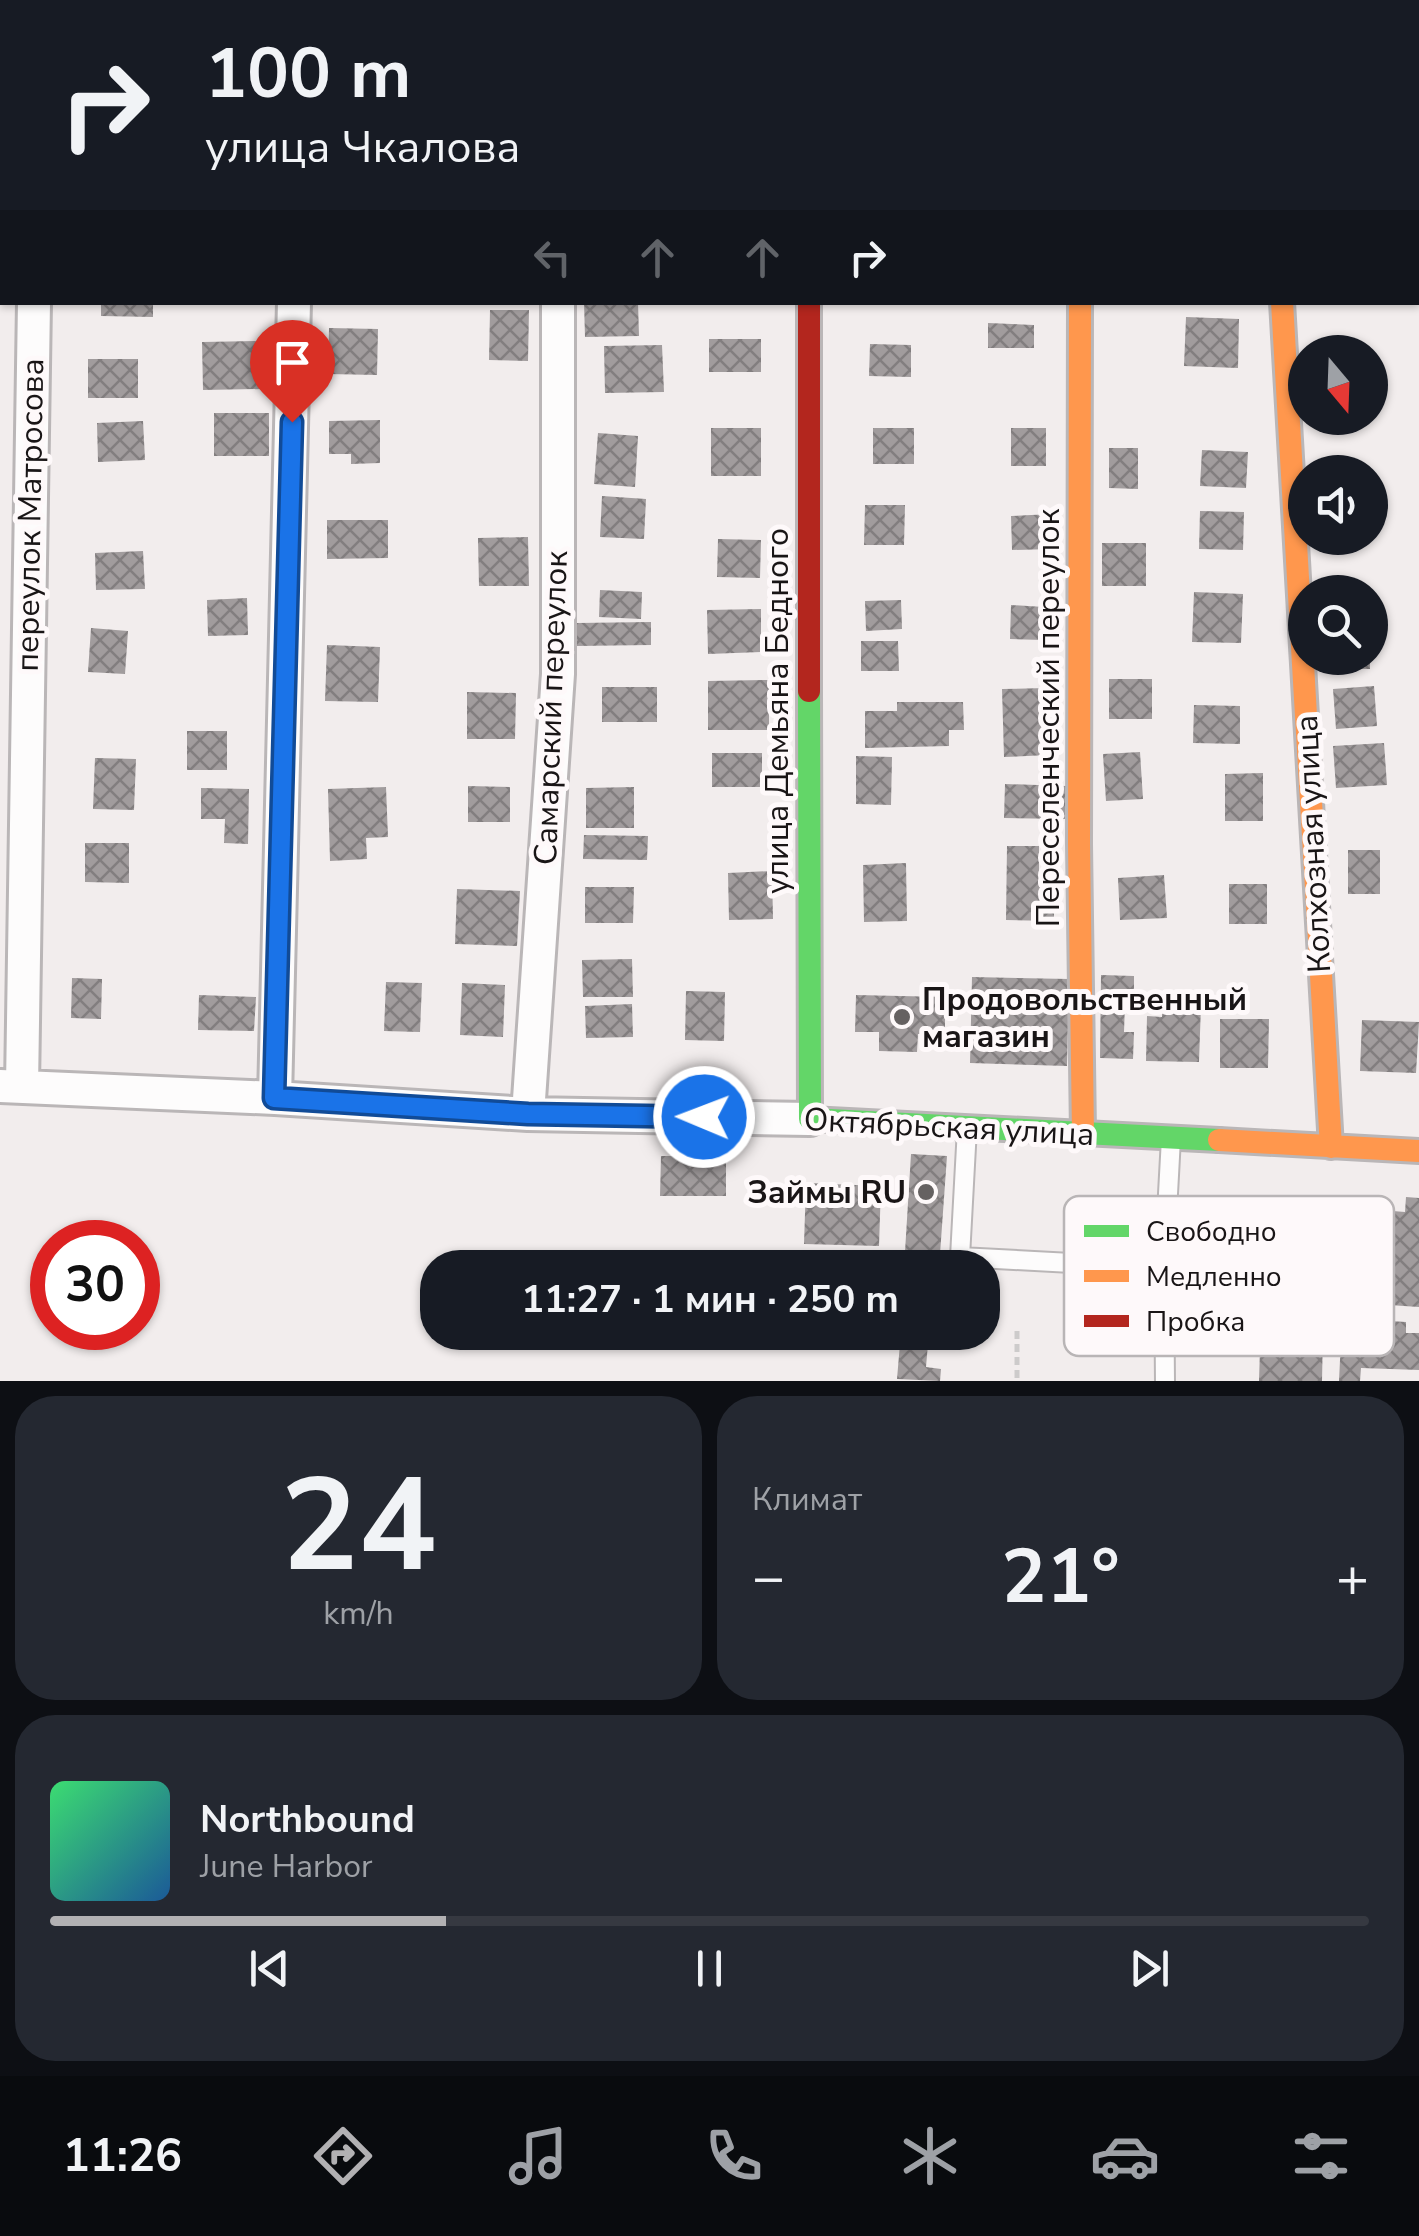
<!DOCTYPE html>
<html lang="ru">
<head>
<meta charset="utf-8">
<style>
	body { margin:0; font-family:"Nunito Sans",sans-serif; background:#242831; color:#f1f3f6; height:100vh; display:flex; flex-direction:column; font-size:38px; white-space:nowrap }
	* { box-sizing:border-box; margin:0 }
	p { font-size:32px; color:#9ea1a6 }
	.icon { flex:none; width:55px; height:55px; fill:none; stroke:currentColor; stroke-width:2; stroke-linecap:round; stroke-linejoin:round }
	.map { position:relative; height:1381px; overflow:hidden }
	.panel { display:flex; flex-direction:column; gap:15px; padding:15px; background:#0d0f14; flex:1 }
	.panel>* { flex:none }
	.hud { position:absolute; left:0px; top:0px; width:1420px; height:305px; box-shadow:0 2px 8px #0004; background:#171b24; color:#f1f3f6; overflow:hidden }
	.needle { width:65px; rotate:161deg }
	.controls { position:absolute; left:1288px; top:335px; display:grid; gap:20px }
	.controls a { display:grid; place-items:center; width:100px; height:100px; border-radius:50%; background:#171b24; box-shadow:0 2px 8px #0004; font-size:50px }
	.speed { position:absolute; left:30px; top:1220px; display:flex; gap:20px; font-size:50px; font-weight:700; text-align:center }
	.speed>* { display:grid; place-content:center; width:130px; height:130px; border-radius:50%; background:#171b24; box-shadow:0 2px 8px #0004; line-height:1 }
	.speed .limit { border:15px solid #d22; background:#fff; color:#111 }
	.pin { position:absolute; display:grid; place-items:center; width:85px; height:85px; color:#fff; margin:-102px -42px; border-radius:50% 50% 50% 0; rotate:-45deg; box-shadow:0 0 10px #0007 }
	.pin .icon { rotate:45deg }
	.me { position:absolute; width:110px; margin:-55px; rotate:271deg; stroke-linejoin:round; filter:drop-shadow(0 0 8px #0008) }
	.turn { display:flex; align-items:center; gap:35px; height:210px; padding:0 40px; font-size:45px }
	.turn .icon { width:130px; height:130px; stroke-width:2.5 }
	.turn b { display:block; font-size:70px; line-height:85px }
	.lanes { display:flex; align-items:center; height:95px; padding:0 40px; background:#0003; justify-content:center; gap:50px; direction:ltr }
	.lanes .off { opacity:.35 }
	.big { font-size:75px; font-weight:700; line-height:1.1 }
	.panel .card { flex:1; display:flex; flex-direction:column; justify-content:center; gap:15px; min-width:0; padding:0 35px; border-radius:40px; background:#242831 }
	.panel .dial { align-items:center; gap:0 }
	.dial b { font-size:130px; line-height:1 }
	.song { display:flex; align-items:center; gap:30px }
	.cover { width:120px; height:120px; border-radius:15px; background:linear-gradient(135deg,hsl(140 70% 55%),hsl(210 70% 35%)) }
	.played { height:10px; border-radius:5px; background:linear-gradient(90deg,#b2b1b3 30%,#363941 30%) }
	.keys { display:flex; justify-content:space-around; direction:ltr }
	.heat { display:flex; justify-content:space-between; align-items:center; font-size:55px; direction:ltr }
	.panel .tiles { flex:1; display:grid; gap:15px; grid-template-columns:1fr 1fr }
	.card:last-child { grid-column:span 2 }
	.trip { position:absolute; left:420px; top:1250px; width:580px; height:100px; border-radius:40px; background:#171b24; box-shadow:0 2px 8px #0004; font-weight:700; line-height:100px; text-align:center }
	.tab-bar { display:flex; height:160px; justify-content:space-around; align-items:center; background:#090b0e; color:#9ea1a6 }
	.tab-bar .icon { width:70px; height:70px }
	.tab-bar .active { color:#b2b1b3 }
	.tab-bar b { font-size:45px; color:#f1f3f6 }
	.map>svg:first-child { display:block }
	.building { fill:url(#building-cross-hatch) }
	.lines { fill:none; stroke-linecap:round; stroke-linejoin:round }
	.lane-casing { stroke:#bab6b7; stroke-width:22 }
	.street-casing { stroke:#bab6b7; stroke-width:38 }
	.fast-casing { stroke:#bab6b7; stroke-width:28 }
	.slow-casing { stroke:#bab6b7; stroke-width:28 }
	.jam-casing { stroke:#bab6b7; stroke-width:28 }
	.path { stroke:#cdcbcb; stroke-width:5; stroke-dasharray:8 5; stroke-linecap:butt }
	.lane { stroke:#fdfcfc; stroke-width:18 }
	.street { stroke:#fdfcfc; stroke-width:32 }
	.fast { stroke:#63d668; stroke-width:22 }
	.slow { stroke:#ff974d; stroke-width:22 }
	.jam { stroke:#b3261e; stroke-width:22 }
	.route-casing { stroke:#114b97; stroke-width:25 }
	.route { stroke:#1a73e8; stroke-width:18 }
	.poi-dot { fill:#656161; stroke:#fef9fa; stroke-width:4 }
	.labels { text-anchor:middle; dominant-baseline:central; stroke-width:10; stroke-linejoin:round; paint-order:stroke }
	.street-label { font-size:32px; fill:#191516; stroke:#fef9fa }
	.poi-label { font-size:32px; font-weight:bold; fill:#191516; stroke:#fef9fa; text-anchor:start }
	.key { fill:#fef9fa; stroke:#b9b5b6; stroke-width:2.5 }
	.key-label { font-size:28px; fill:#191516 }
</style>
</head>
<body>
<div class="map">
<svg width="1419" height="1381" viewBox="0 0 1419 1381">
	<defs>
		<pattern id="building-cross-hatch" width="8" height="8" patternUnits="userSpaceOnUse" patternTransform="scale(2.5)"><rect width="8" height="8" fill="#a19c9d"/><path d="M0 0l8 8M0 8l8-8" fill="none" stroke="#827e7f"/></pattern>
	</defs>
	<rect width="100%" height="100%" fill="#f2eded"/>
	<path class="building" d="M101,302h52v15l-52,-1z
		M584,302h54l1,34 -54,1z
		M490,310h39l-1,51 -39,-1z
		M1186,317l53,2 -1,49 -54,-2z
		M988,323l46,2v23h-46z
		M329,328l49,1 -1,46 -49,-1z
		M709,339h52v33h-52z
		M263,341v48l-60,1 -1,-48z
		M870,344l41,1v32l-42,-1z
		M662,345l2,47 -59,1 -1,-47z
		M88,359h50v39h-50z
		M214,413h55v43h-55z
		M380,420v43l-29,1v-10h-22v-33z
		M143,421l2,39 -47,2 -1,-39z
		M711,428h50v48h-50z
		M873,428h41v36h-41z
		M1011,428h35v38h-35z
		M598,433l40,3 -3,51 -41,-3z
		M1109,448h29v41l-29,-1z
		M1202,450l46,2 -2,36 -46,-2z
		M602,496l44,3 -2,40 -44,-2z
		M865,505h40l-1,40h-40z
		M1200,511l44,1 -1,38 -44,-1z
		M1052,514l1,35 -41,1 -1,-34z
		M327,520h61v38l-61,1z
		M528,537l1,49h-50l-1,-48z
		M718,539l43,1 -1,38 -43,-1z
		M1102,543h44v43h-44z
		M143,551l2,38 -49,1 -1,-37z
		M600,590l42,2 -1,27 -42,-2z
		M1194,592l49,2 -2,49 -49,-1z
		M247,598l1,37 -40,1 -1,-36z
		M901,600l1,29 -36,2 -1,-30z
		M1011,605l33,2 -1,33 -33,-1z
		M761,609v43l-53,2 -1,-44z
		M651,622v23l-74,1v-23z
		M91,628l37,3 -3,43 -37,-2z
		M861,641h37l1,30h-38z
		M327,645l53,2 -2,55 -53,-1z
		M1332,658h38v11h-38z
		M1109,679h43v40h-43z
		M769,680v50h-61v-49z
		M1374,686l3,40 -41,3 -3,-40z
		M602,687h55v35h-55z
		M1047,688l2,67 -45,2 -2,-68z
		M467,692l49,1 -1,46h-48z
		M897,702h66l1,28h-15v16l-84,2v-37h32z
		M1194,705l46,1v38l-47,-1z
		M187,731h40v39h-40z
		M1384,743l3,42 -51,3 -3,-42z
		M1140,752l3,47 -37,2 -3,-47z
		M712,753h50v34h-50z
		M856,756l36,1 -1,48 -35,-1z
		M95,758l41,1 -2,51 -41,-1z
		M1263,773v48h-38v-47z
		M1005,784l61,2 -1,33 -61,-1z
		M468,786l42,1v35h-42z
		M386,787l2,50 -22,1 1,21 -37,2 -2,-72z
		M634,787v41h-48v-40z
		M201,788l48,1 -1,55 -24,-1 1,-24h-24z
		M584,835l64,1 -1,24 -64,-1z
		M85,843h44v40l-44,-1z
		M1007,846h32v41h15v34l-48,-1z
		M1348,850h32v44h-32z
		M906,863l1,58 -43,1 -1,-57z
		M772,871l1,48 -44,1 -1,-47z
		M1164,875l3,43 -47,2 -2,-42z
		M1229,884h38v40h-38z
		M585,887h49l-1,36h-48z
		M457,889l63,2 -3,55 -62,-2z
		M632,959l1,38h-50l-1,-37z
		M1101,975l33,1v28h-9l-1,28h10l-1,27 -33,-1z
		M972,977l97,2 -2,87 -97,-3z
		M72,978l30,1 -1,40 -30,-1z
		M386,982l36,1 -2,49 -36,-1z
		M462,983l43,2 -2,52 -43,-2z
		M686,991l39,1 -1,49 -39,-1z
		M199,995l57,2 -2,34 -56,-1z
		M856,995l89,2v38l-27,-1 -1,18 -38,-1v-19h-24z
		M632,1004l1,33 -47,1 -1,-32z
		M1162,1005h39l-2,57 -53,-1 1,-45 15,1z
		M1220,1019h49l-1,49h-48z
		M1362,1020l57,2 -3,51 -56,-2z
		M911,1154l36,2 -8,112h-35z
		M661,1156h65v40h-66z
		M806,1183l75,3 -2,60 -75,-2z
		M1406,1197l13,1v109l-45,-3 6,-94 25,2z
		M1238,1199l131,3 -2,96 -44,35 -1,48h-63l1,-32 -40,-1 2,-100h15z
		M702,1255l14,1 12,12h-41z
		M1342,1318l64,4v11h13v37l-58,-2 -1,13h-21z
		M901,1332h28l-3,35 15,2 -1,12 -43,-2z"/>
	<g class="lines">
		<g class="lane-casing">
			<path id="lane" d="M967,1128l-7,129 204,11 7,-130
				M1164,1268l1,113"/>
		</g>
		<g class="street-casing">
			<path id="street" d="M298,0v2
				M38,2v-2
				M560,2v-2
				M1269,2v-2
				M0,1086l275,12 253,16 282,5
				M22,1087l12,-785
				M275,1098l19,-796
				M528,1114l30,-440v-372"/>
		</g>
		<g class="fast-casing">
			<path id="fast" d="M809,0v2
				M888,0l24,2
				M809,691l1,428 409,21"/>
		</g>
		<g class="slow-casing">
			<path id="slow" d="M1080,302l-1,542 4,290
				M1282,302l49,845
				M1219,1140l200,11"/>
		</g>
		<g class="jam-casing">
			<path id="jam" d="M1418,45h1
				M809,302v389"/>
		</g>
		<path class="path" d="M0,23h2
			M1017,1331v50"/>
		<use href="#lane" class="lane"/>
		<use href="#street" class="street"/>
		<use href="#fast" class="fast"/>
		<use href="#slow" class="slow"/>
		<use href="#jam" class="jam"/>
	</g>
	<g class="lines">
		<g class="route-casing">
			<path id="route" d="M292,422l-18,676 254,16 176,3"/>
		</g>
		<use href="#route" class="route"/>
	</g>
	<g class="poi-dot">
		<circle cx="902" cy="1017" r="10"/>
		<circle cx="926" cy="1192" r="10"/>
	</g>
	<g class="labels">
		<g class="street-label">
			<text transform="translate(30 515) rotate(-89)">переулок Матросова</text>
			<text transform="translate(551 708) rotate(-88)">Самарский переулок</text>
			<text transform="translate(777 711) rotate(-90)">улица Демьяна Бедного</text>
			<text transform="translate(1048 718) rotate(-90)">Переселенческий переулок</text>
			<text transform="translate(1313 844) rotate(-93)">Колхозная улица</text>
			<text transform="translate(949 1127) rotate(3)">Октябрьская улица</text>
		</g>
		<g class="poi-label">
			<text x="922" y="999">Продовольственный<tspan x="922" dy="37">магазин</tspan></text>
			<text x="906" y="1192" text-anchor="end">Займы RU</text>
		</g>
	</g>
	<rect x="1064" y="1196" width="330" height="160" rx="15" class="key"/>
	<rect x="1084" y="1225" width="45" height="12" fill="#63d668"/>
	<rect x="1084" y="1270" width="45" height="12" fill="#ff974d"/>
	<rect x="1084" y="1315" width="45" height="12" fill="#b3261e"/>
	<g class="key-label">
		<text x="1146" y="1241">Свободно</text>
		<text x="1146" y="1286">Медленно</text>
		<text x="1146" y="1331">Пробка</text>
	</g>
</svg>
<div class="controls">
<a><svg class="needle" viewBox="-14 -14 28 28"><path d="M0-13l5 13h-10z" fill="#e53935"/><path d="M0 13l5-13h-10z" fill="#9ea1a6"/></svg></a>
<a><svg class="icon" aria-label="sound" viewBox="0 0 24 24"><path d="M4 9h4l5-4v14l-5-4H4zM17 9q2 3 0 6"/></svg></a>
<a><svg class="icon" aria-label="search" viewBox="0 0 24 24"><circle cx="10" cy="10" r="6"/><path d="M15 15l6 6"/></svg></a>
</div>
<div class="speed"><div class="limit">30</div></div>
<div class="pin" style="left:292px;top:422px;background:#d93025"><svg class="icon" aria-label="arrive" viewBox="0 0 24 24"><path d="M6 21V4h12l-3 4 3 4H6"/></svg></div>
<svg class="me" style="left:704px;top:1117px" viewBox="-20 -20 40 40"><circle r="17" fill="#1a73e8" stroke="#fff" stroke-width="3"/><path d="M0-11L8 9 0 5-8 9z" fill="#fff"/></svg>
<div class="trip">11:27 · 1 мин · 250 m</div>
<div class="hud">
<div class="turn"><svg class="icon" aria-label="right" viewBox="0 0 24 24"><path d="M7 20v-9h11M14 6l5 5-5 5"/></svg><div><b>100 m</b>улица Чкалова</div></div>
<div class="lanes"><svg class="icon off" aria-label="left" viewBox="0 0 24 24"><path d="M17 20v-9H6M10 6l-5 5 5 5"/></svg><svg class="icon off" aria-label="ahead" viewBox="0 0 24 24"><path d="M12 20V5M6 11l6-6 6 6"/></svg><svg class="icon off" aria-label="ahead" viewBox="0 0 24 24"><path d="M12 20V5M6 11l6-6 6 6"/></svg><svg class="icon" aria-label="right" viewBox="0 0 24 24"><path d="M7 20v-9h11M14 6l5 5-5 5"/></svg></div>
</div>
</div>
<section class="panel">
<div class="tiles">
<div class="card dial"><b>24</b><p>km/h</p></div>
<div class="card"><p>Климат</p>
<div class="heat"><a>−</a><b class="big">21°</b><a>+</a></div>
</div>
<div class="card">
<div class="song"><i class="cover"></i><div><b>Northbound</b><p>June Harbor</p></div></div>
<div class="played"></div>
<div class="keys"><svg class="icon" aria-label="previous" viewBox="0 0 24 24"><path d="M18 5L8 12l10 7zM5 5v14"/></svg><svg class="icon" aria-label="pause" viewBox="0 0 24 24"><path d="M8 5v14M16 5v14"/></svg><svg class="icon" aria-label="next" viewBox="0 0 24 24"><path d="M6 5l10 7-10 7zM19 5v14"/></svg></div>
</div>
</div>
</section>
<nav class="tab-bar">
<b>11:26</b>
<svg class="icon active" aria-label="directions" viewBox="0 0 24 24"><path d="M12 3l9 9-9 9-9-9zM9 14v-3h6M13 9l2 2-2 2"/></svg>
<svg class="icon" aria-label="music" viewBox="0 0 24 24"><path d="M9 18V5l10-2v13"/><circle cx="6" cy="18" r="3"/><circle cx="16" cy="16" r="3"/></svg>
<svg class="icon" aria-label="phone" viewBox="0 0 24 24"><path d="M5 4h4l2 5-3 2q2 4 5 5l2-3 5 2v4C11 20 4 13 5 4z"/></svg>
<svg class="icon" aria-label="climate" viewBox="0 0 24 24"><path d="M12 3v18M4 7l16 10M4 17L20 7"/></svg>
<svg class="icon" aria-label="car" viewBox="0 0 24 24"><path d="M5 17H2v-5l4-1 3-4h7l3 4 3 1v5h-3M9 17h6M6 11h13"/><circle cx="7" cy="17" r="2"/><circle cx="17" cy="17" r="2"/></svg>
<svg class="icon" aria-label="filters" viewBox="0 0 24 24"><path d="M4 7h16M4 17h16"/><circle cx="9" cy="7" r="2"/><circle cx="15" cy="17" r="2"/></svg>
</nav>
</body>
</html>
